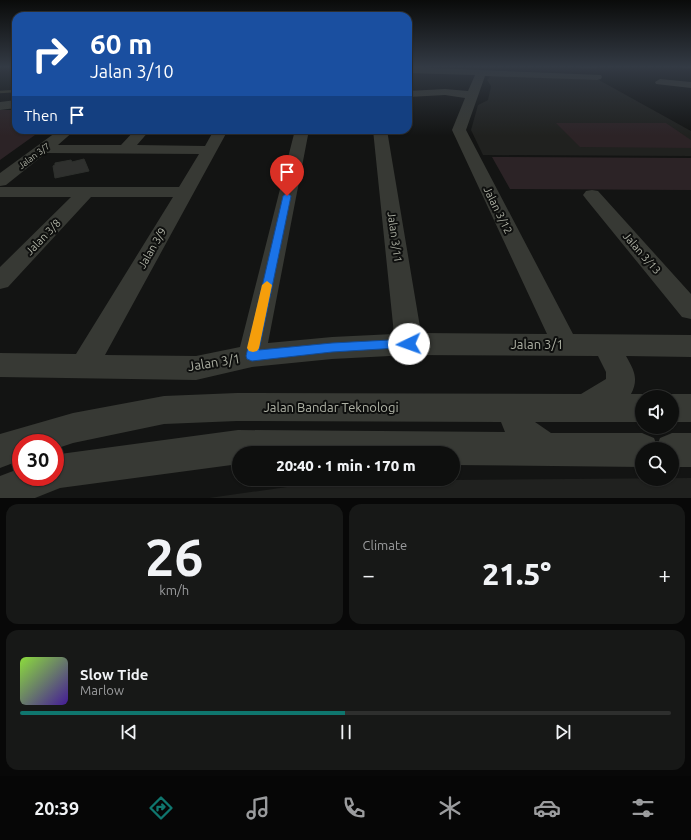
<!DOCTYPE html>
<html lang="en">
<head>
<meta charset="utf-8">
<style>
	body { margin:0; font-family:Ubuntu,sans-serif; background:#171817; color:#f1f3f6; height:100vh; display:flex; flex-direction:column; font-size:15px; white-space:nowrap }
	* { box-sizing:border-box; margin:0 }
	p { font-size:13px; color:#9b9c9e }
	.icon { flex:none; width:22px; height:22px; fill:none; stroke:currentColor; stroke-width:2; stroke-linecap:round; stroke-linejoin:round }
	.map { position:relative; height:498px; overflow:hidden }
	.details { display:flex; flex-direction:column; gap:6px; padding:6px; background:#080808; flex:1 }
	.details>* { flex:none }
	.hud { position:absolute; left:12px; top:12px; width:400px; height:122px; border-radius:12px; box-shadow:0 1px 3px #0004,0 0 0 1px #2e2f2e; background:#1a4fa0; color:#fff; overflow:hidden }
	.controls { position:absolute; left:635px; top:390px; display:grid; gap:8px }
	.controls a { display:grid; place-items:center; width:44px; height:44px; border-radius:50%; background:#0e0f0e; box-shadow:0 1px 3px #0004,0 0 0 1px #2e2f2e; font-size:20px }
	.speed { position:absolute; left:12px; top:434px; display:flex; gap:8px; font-size:20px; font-weight:700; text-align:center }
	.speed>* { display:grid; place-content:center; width:52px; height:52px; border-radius:50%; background:#0e0f0e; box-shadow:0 1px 3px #0004,0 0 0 1px #2e2f2e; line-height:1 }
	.speed .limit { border:6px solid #d22; background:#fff; color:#111 }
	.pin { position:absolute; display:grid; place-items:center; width:34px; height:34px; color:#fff; margin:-41px -17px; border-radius:50% 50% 50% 0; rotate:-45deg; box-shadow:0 0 4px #0007 }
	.pin .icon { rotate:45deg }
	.me { position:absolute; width:44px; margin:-22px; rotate:267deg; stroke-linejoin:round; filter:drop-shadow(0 0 3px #0008) }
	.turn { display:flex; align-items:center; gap:14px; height:84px; padding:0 12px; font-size:18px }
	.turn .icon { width:52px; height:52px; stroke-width:2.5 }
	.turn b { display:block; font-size:28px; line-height:34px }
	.then { display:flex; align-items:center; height:38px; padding:0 12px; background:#0003; gap:8px; font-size:15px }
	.big { font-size:30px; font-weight:800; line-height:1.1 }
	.details .widget { flex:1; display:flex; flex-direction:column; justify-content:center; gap:6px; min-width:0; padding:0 14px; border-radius:12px; background:#171817 }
	.details .dial { align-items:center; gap:0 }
	.dial b { font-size:52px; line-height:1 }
	.song { display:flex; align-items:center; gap:12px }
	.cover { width:48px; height:48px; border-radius:6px; background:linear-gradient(135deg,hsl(90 70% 55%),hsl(260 70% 35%)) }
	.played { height:4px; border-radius:2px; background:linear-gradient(90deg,#0f766e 50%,#2e2f2e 50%) }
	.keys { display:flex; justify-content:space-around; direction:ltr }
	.heat { display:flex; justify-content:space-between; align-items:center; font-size:22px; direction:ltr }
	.details .tiles { flex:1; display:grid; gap:6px; grid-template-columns:1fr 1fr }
	.widget:last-child { grid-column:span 2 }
	.trip { position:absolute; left:232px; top:446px; width:228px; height:40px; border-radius:20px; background:#0e0f0e; box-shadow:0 1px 3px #0004,0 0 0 1px #2e2f2e; font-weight:800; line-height:40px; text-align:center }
	.tab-bar { display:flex; height:64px; justify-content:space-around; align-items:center; background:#060606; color:#9b9c9e }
	.tab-bar .icon { width:28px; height:28px }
	.tab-bar .active { color:#0f766e }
	.tab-bar b { font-size:18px; color:#f1f3f6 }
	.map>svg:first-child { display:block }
	.built { fill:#20211f }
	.green { fill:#2c2326 }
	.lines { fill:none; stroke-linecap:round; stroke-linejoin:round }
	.stream { stroke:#37372a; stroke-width:2.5 }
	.building { fill:#2f302e; stroke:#2e302d }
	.minor { fill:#373934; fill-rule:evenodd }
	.route { fill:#1a73e8; stroke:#114b97 }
	.slow { fill:#f59e0b }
	.labels { text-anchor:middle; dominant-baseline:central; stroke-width:4; stroke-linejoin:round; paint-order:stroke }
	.far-street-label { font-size:9px; fill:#b0b3a6; stroke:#0e0f0e }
	.street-label { font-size:11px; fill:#b0b3a6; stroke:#0e0f0e }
	.near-street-label { font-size:13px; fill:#b0b3a6; stroke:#0e0f0e }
</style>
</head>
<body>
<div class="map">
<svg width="691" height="498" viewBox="0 0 691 498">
	<rect width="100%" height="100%" fill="#131413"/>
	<path class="built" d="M492,75l107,5 92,51v25l-208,-1 -12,-25 7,-25 10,-5 3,-14 -4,-6z
		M691,478v20h-482l120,-17z"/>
	<path class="green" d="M0,110h16v20h26l-42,30z
		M556,123h110l25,17v8l-111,-1z
		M492,157l199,1v32l-181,-1z"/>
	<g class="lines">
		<path class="stream" d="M581,67h15
			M683,67h8
			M0,92l16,-1"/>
	</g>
	<path class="building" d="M84,159l5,12 -34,7 -2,-12 2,-1v-2l16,-3 1,2z"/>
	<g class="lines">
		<path class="minor" d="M408,67l193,8 1,2 -1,2 -4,1 -112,-4 -19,54 107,204 118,1v22l-65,-1c8,14 13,23 5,38h11l9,3h-9v25h-107l16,11h91l12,5 3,8 3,-8 12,-5h19v34h-19v-18h-30v18l-189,-2v-12h-214v11l-179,24 -25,10h-35v-22l21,-8v9h34v-21l5,-2 178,-24 267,2 -4,-10 -264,-1 -73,3 -91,19 -18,6v-6h-34v17l-21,8v-34l73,-21 91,-17 73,-3 344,1 25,-15v-7l-8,-16 -189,-1 -77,4 -80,8 -56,13 -196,-3v-24l76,1 97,-157h-82l-83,90 -8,2v-22l71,-70h-71v-10h179l20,-33 -153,-1 -40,32 -6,1v-13l59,-43h16l-17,15h63l14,-15h15l-13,15 68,1 9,-16h14l-123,225 91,1 44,-9 55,-217h14l-41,213 64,-6 62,-3 -21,-204h14l34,203 126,1 -95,-204 13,-32 -20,-3 -37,2v-6l37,-2 23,2 7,-16 -67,-2z
			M660,79l31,3v6l-35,-4 -1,-2z
			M16,100v8l-16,2v-8z
			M592,190l6,1 93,103v25l-9,-2 -96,-118 -3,-4 3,-4z
			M672,394h19v28h-19v-25h-9z"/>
	</g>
	<linearGradient id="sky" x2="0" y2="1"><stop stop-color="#0a0b0a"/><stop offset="0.49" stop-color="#333a44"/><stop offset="1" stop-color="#333a44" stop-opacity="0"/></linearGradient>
	<rect width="691" height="136" fill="url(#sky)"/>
	<path class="route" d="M287,193l4,3 -32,154 73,-7 77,-4 5,2 1,3 -1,3 -82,5 -80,9 -5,-2 -1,-3 37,-160z"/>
	<path class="slow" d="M267,281l5,4 -13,63 -2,3 -4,1 -4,-1 -2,-3 15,-63z"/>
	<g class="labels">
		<g class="far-street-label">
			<text transform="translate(34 156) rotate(-37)">Jalan 3/7</text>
		</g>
		<g class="street-label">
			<text transform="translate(498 210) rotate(64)">Jalan 3/12</text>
			<text transform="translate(43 237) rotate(-46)">Jalan 3/8</text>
			<text transform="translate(395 237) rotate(82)">Jalan 3/11</text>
			<text transform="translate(152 248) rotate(-60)">Jalan 3/9</text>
			<text transform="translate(642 253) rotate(49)">Jalan 3/13</text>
		</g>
		<g class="near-street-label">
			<text x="537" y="344">Jalan 3/1</text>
			<text transform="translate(214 362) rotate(-9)">Jalan 3/1</text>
			<text x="331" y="407">Jalan Bandar Teknologi</text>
		</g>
	</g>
</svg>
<div class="controls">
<a><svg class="icon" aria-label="sound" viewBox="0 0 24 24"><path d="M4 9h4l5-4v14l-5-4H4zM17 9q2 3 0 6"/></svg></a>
<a><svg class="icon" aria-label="search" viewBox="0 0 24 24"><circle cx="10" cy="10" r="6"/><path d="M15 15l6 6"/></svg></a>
</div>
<div class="speed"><div class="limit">30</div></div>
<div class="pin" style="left:287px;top:196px;background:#d93025"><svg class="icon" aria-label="arrive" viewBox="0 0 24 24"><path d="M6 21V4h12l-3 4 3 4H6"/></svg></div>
<svg class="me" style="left:409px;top:344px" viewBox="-20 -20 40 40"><circle r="19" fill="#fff"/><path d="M0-13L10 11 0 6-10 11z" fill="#1a73e8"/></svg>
<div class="trip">20:40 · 1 min · 170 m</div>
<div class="hud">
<div class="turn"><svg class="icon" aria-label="right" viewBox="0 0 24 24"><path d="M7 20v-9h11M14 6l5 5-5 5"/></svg><div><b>60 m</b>Jalan 3/10</div></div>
<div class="then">Then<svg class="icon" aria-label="arrive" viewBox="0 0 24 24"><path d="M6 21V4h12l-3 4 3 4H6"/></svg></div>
</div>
</div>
<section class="details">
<div class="tiles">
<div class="widget dial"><b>26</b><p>km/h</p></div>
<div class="widget"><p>Climate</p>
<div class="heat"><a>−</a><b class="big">21.5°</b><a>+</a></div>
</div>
<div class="widget">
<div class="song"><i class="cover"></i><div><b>Slow Tide</b><p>Marlow</p></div></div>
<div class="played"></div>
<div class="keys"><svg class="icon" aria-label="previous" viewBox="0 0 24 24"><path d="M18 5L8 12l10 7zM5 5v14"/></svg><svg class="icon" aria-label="pause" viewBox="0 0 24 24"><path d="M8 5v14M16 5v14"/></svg><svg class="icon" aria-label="next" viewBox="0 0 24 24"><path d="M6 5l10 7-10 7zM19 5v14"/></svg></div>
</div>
</div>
</section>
<nav class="tab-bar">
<b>20:39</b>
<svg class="icon active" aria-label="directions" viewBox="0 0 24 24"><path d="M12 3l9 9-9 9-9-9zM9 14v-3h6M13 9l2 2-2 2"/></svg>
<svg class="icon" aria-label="music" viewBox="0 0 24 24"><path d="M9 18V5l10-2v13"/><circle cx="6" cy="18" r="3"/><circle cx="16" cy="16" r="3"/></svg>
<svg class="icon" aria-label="phone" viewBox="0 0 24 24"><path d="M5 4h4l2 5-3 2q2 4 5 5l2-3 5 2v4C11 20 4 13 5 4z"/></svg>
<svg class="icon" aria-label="climate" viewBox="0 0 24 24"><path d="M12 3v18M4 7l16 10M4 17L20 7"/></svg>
<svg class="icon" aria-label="car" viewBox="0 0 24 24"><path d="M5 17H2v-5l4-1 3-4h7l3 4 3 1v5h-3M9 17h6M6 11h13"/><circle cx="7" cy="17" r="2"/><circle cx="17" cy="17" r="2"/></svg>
<svg class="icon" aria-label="filters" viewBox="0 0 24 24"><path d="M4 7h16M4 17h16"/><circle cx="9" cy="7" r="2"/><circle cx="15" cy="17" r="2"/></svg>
</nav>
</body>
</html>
